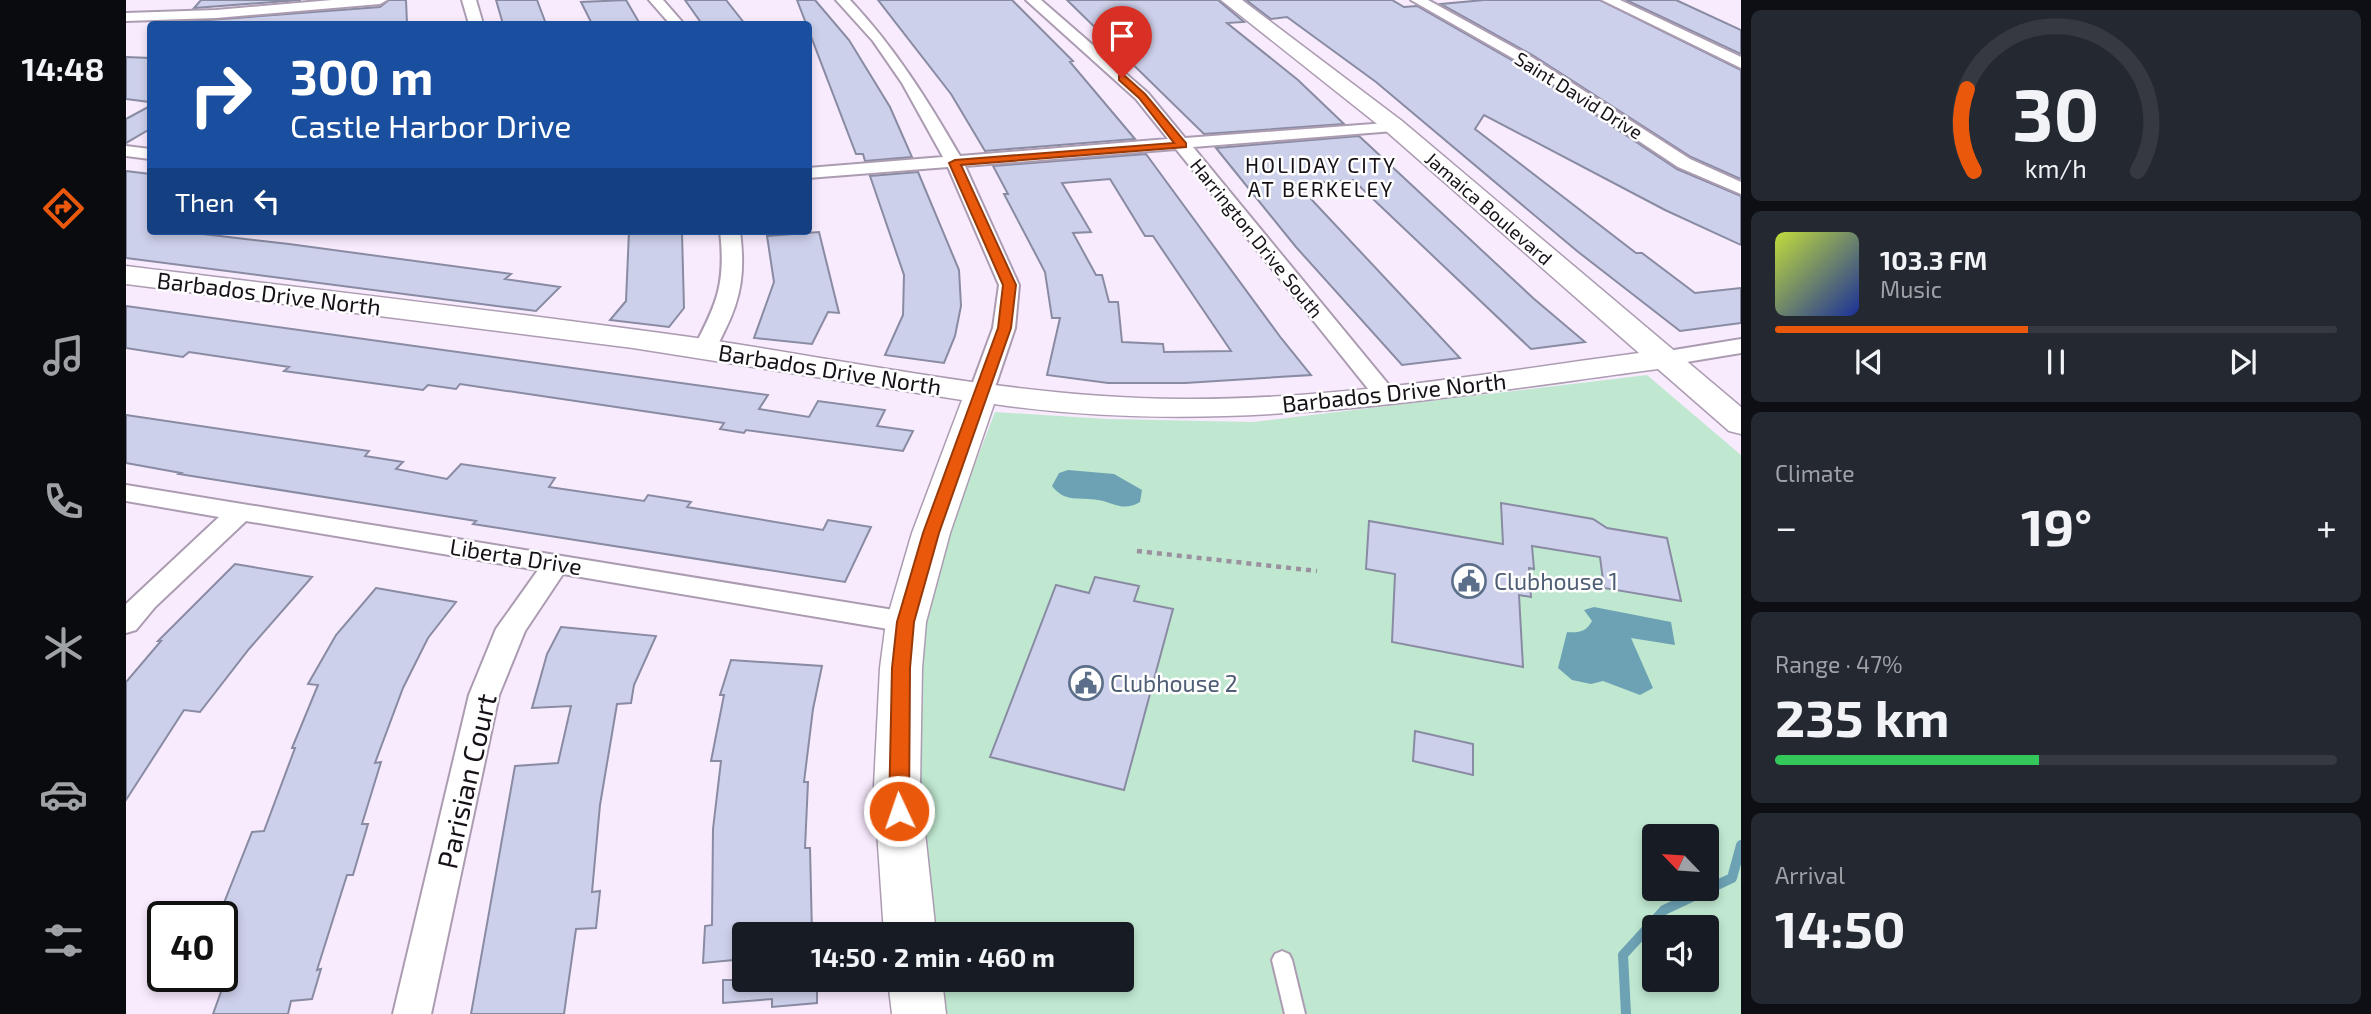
<!DOCTYPE html>
<html lang="en">
<head>
<meta charset="utf-8">
<style>
	body { margin:0; font-family:"Exo 2",sans-serif; background:#242831; color:#f1f3f6; height:100vh; display:flex; flex-direction:column; font-size:26px; white-space:nowrap }
	* { box-sizing:border-box; margin:0 }
	p { font-size:23px; color:#9ea1a6 }
	.icon { flex:none; width:38px; height:38px; fill:none; stroke:currentColor; stroke-width:2; stroke-linecap:round; stroke-linejoin:round }
	.map { position:relative; flex:1; overflow:hidden }
	.details { display:flex; flex-direction:column; gap:10px; padding:10px; background:#0d0f14; width:630px }
	.details>* { flex:none }
	.guide { position:absolute; left:21px; top:21px; width:665px; height:214px; border-radius:7px; box-shadow:0 4px 10px #0003; background:#1a4fa0; color:#fff; overflow:hidden }
	.needle { width:46px; rotate:295deg }
	.buttons { position:absolute; left:1516px; top:824px; display:grid; gap:14px }
	.buttons a { display:grid; place-items:center; width:77px; height:77px; border-radius:7px; background:#171b24; box-shadow:0 4px 10px #0003; font-size:35px }
	.speed { position:absolute; left:21px; top:901px; display:flex; gap:14px; font-size:35px; font-weight:700; text-align:center }
	.speed>* { display:grid; place-content:center; width:91px; height:91px; border-radius:50%; background:#171b24; box-shadow:0 4px 10px #0003; line-height:1 }
	.speed .limit { border:4px solid #111; border-radius:10px; background:#fff; color:#111 }
	.pin { position:absolute; display:grid; place-items:center; width:60px; height:60px; color:#fff; margin:-72px -30px; border-radius:50% 50% 50% 0; rotate:-45deg; box-shadow:0 0 7px #0007 }
	.pin .icon { rotate:45deg }
	.me { position:absolute; width:77px; margin:-38px; rotate:357deg; stroke-linejoin:round; filter:drop-shadow(0 0 5px #0008) }
	.turn { display:flex; align-items:center; gap:24px; height:147px; padding:0 28px; font-size:32px }
	.turn .icon { width:91px; height:91px; stroke-width:2.5 }
	.turn b { display:block; font-size:49px; line-height:60px }
	.then { display:flex; align-items:center; height:66px; padding:0 28px; background:#0003; gap:14px; font-size:26px }
	.big { font-size:52px; font-weight:700; line-height:1.1 }
	.details .tile { flex:1; display:flex; flex-direction:column; justify-content:center; gap:10px; min-width:0; padding:0 24px; border-radius:10px; background:#242831 }
	.details .dial { align-items:center; gap:0 }
	.dial svg { height:182px; overflow:visible; fill:none; stroke:#363941; stroke-width:7; stroke-linecap:round; text-anchor:middle }
	.dial text { fill:#f1f3f6; stroke:none }
	.song { display:flex; align-items:center; gap:21px }
	.cover { width:84px; height:84px; border-radius:10px; background:linear-gradient(135deg,hsl(70 70% 55%),hsl(230 70% 35%)) }
	.played { height:7px; border-radius:4px; background:linear-gradient(90deg,#ea580c 45%,#363941 45%) }
	.keys { display:flex; justify-content:space-around; direction:ltr }
	.heat { display:flex; justify-content:space-between; align-items:center; font-size:38px; direction:ltr }
	.charge { height:10px; border-radius:5px; background:linear-gradient(90deg,#34c759 47%,#363941 0) }
	.trip { position:absolute; left:606px; top:922px; width:402px; height:70px; border-radius:7px; background:#171b24; box-shadow:0 4px 10px #0003; font-weight:700; line-height:70px; text-align:center }
	main { display:flex; flex:1; min-height:0 }
	.dock { display:flex; flex-direction:column; width:126px; justify-content:space-around; align-items:center; background:#090b0e; color:#9ea1a6 }
	.dock .icon { width:49px; height:49px }
	.dock .current { color:#ea580c }
	.dock b { font-size:32px; color:#f1f3f6 }
	.map>svg:first-child { display:block }
	.green { fill:#c0e8d0; fill-rule:evenodd }
	.water { fill:#6ca2b3 }
	.lines { fill:none; stroke-linecap:round; stroke-linejoin:round }
	.stream { stroke:#6ca2b3; stroke-width:10 }
	.building { fill:#cdd0ea; stroke:#898ba3; stroke-width:2; fill-rule:evenodd }
	.lane-casing { stroke:#ac9cb2; stroke-width:4 }
	.street-casing { stroke:#ac9cb2; stroke-width:4 }
	.secondary-casing { stroke:#ac9cb2; stroke-width:3 }
	.path { stroke:#9a909e; stroke-width:4.5; stroke-dasharray:5 5; stroke-linecap:butt }
	.lane { fill:#fff; fill-rule:evenodd }
	.street { fill:#fff; fill-rule:evenodd }
	.secondary { fill:#fff; fill-rule:evenodd }
	.route { fill:#ea580c; stroke:#983908; stroke-width:2 }
	.labels { text-anchor:middle; dominant-baseline:central; stroke-width:5; stroke-linejoin:round; paint-order:stroke }
	.far-street-label { font-size:19px; fill:#161017; stroke:#fefefe }
	.far-quarter-label { font-size:21px; letter-spacing:2px; fill:#161017; stroke:#fefefe }
	.street-label { font-size:23px; fill:#161017; stroke:#fefefe }
	.service-label { font-size:23px; fill:#4e5e75; stroke:#fefefe; text-anchor:start }
	.near-street-label { font-size:28px; fill:#161017; stroke:#fefefe }
</style>
</head>
<body>
<main>
<nav class="dock">
<b>14:48</b>
<svg class="icon current" aria-label="directions" viewBox="0 0 24 24"><path d="M12 3l9 9-9 9-9-9zM9 14v-3h6M13 9l2 2-2 2"/></svg>
<svg class="icon" aria-label="music" viewBox="0 0 24 24"><path d="M9 18V5l10-2v13"/><circle cx="6" cy="18" r="3"/><circle cx="16" cy="16" r="3"/></svg>
<svg class="icon" aria-label="phone" viewBox="0 0 24 24"><path d="M5 4h4l2 5-3 2q2 4 5 5l2-3 5 2v4C11 20 4 13 5 4z"/></svg>
<svg class="icon" aria-label="climate" viewBox="0 0 24 24"><path d="M12 3v18M4 7l16 10M4 17L20 7"/></svg>
<svg class="icon" aria-label="car" viewBox="0 0 24 24"><path d="M5 17H2v-5l4-1 3-4h7l3 4 3 1v5h-3M9 17h6M6 11h13"/><circle cx="7" cy="17" r="2"/><circle cx="17" cy="17" r="2"/></svg>
<svg class="icon" aria-label="filters" viewBox="0 0 24 24"><path d="M4 7h16M4 17h16"/><circle cx="9" cy="7" r="2"/><circle cx="15" cy="17" r="2"/></svg>
</nav>
<div class="map">
<svg width="1615" height="1014" viewBox="0 0 1615 1014">
	<rect width="100%" height="100%" fill="#f9ebfe"/>
	<path class="green" d="M1521,375l94,80v559h-810l-4,-34h195v-46h-201l-6,-250 7,-82 73,-190 112,7 146,3zM1528,836h52v53h-52zM1528,928h52v52h-52z"/>
	<path class="water" d="M942,470l46,4 28,16 -2,12c-17,10 -25,1 -42,-2 -19,-3 -33,3 -46,-14l7,-13z
		M1468,607l77,15 4,23 -44,-7 22,50 -13,7 -37,-14 -12,3 -19,-4 -14,-12 9,-36c12,1 19,0 25,-11l-8,-11z"/>
	<g class="lines">
		<path class="stream" d="M1500,1014l-3,-59 41,-45 68,-32 9,-33"/>
	</g>
	<path class="building" d="M75,0h100l-107,8z
		M263,0h17l1,23 -228,1 3,-2 198,-15z
		M370,0h41l9,24h-43z
		M500,0l14,24h-48l-11,-22z
		M559,0h41l19,24h-43z
		M671,0h18l34,40 41,67 22,50 -47,4 -2,-7h-7z
		M752,0h134l61,61 -3,1 65,77 -150,12 -34,-57z
		M941,0h151l26,22 -17,1 71,57 46,44 -140,10z
		M1120,0h146l12,7 13,-1 105,60 155,103 64,27v49l-76,-35 -181,-95 -9,14 161,124h6l53,40 46,-5v35l-61,8 -103,-80 -201,-169 -89,-65 -16,2z
		M1358,0h116l141,70v109l-50,-22 -157,-101 -93,-52z
		M1500,0h50l65,30v24z
		M0,57l24,1v44l-24,-3z
		M24,106v23l-24,14v-24z
		M1233,136l174,162 52,44 -54,7 -178,-169 -56,4 163,174 -58,7 -106,-118 -80,-99z
		M1020,154l135,184 30,37 -126,8h-77l-61,-8 13,-57h-8l-7,-46 -41,-78h4l-15,-28zM984,179l35,57h8l78,115 -67,1 -1,-8 -41,-2 -4,-40h-9l-7,-27h-6l-23,-42 18,-1 -29,-49z
		M0,171l24,3v57h27l112,13 222,30 -6,5 55,8 -24,24 -410,-53z
		M792,172l41,98 2,36 -6,30 -11,27 -59,-8 18,-40 1,-40 -34,-99z
		M503,231l53,2 2,75 -15,19 -59,-7 16,-19z
		M693,232l20,81 -11,-1 -16,32 -58,-6 20,-56 -7,-46z
		M0,306l642,89 -9,14 50,8 9,-16 67,9 -8,16 36,5 -10,20 -157,-21 -2,3 -24,-4 4,-6 -264,-39 -4,5 -28,-4 -5,5 -139,-19 5,-4 -100,-15 -6,5 -57,-9z
		M0,415l243,36 -4,5 38,6 -7,7 51,10 14,-15 94,14 -6,9 95,14 4,-6 43,7 -4,5 136,23 5,-10 43,7 -26,55 -372,-58 3,-3 -297,-47 2,-1 -55,-10z
		M1375,503l92,16 14,9 60,10 14,63 -77,-13 -4,-31 -68,-11 2,23 -5,-1 2,29 -12,-2 4,72 -131,-25 3,-68 -29,-5 3,-48 134,23z
		M109,564l77,13 -63,72 -49,63 -16,-2 -58,90v-118l35,-41h-3z
		M969,577l44,9 -5,15 39,8 -49,181 -134,-33 66,-172 33,8z
		M250,588l80,14 -28,36 -25,50 -28,75 6,-1 -19,62h6l-15,51h-6l-30,95 4,-1 -9,30 -21,2 -3,13h-75l22,-61 -13,1v-46l30,-76 12,-1 31,-83h-3l26,-63 -10,-1 28,-49z
		M435,627l95,9 -22,49 -3,18 -14,1 -17,101 -8,87 8,-1 -4,37 -20,1 -12,85h-93l44,-248 43,-3 13,-57 -39,2 15,-54z
		M605,660l91,6 -9,43 -9,73h4l-3,66h5l2,86h-68v25l-41,4 2,-37 7,-1 1,-96 8,-68h-10l13,-66h-4z
		M1289,731l58,13v31l-60,-14z
		M597,980h94v23l-45,4v-8l-49,4z"/>
	<g class="lines">
		<g class="lane-casing">
			<path id="lane" d="M1156,951l7,3 3,6 13,54h-20l-13,-54 3,-6z"/>
		</g>
		<g class="street-casing">
			<path id="street" d="M206,0h55l-7,4 -164,14 -90,3v-8l90,-3z
				M336,0h14l7,24h-14z
				M523,0h14l21,24h-14z
				M710,0h14c45,48 77,99 110,156l208,-17 -32,-40 -110,-99h15l107,93 37,45 215,-16v8l-6,1 -201,16 200,243 4,5 -4,5h-16l-201,-251 -211,17 54,119 -4,43 -22,65 -4,5h-16l-4,-5 24,-65 6,-43 -51,-118 -140,11v-10l135,-11 -41,-74 -29,-42z
				M1285,0h17l105,58 157,101 51,23v12l-63,-27 -155,-103z
				M1476,0h18l121,57v11z
				M0,146l24,3v10l-24,-3z
				M594,231h20c5,39 2,66 -16,101 -5,10 -8,21 -20,24l-11,-7c24,-45 33,-66 27,-118z
				M1615,339v14l-79,13 -11,-7 11,-7z
				M0,485l780,127 10,3 5,7 -5,7 -10,3 -343,-58 -38,57 -26,64 -68,319h-38l76,-319 27,-66 42,-59 -292,-49 -91,86 -19,23 -10,3v-29l93,-87 -93,-16z"/>
		</g>
		<g class="secondary-casing">
			<path id="secondary" d="M1095,0h21l160,121 339,286v27l-12,-3 -71,-62c-226,30 -436,68 -664,35l-44,129 -24,89 -4,46 -2,118 16,148h-52l-10,-148 6,-118 6,-46 26,-89 50,-133 -329,-52 -507,-64v-18c193,24 386,46 578,73 159,24 317,59 478,60 154,1 306,-26 457,-46l-253,-222z
				M762,980h54l4,34h-54z"/>
		</g>
		<path class="path" d="M1011,551l180,20"/>
		<use href="#lane" class="lane"/>
		<use href="#street" class="street"/>
		<use href="#secondary" class="secondary"/>
	</g>
	<path class="route" d="M993,76h6l20,18 41,49v4l-225,18 55,120 -5,43 -72,205 -25,89 -4,46 -1,143 -3,6h-14l-3,-6 3,-143 5,-46 26,-89 75,-205 5,-43 -54,-122 6,-3 219,-17 -35,-45 -20,-18z"/>
	<defs>
		<g id="civic-ring" transform="scale(1.75)"><circle r="9.5" fill="#fefefe" stroke="#5c6f8a" stroke-width="1.5"/><path d="M-.6-6.5H3V-4.5H.6V-3L4-1V1h2V6H-6V1h2V-1L-.6-3ZM-1.2 2.5V6h2.4V2.5Z" fill="#5c6f8a"/></g>
	</defs>
	<g fill-rule="evenodd">
		<use href="#civic-ring" x="1343" y="581"/>
		<use href="#civic-ring" x="960" y="683"/>
	</g>
	<g class="labels">
		<g class="far-street-label">
			<text transform="translate(1453 95) rotate(32)">Saint David Drive</text>
			<text transform="translate(1363 208) rotate(41)">Jamaica Boulevard</text>
			<text transform="translate(1131 238) rotate(51)">Harrington Drive South</text>
		</g>
		<g class="far-quarter-label">
			<text x="1195" y="164">HOLIDAY CITY<tspan x="1195" dy="24">AT BERKELEY</tspan></text>
		</g>
		<g class="street-label">
			<text transform="translate(143 293) rotate(7)">Barbados Drive North</text>
			<text transform="translate(704 369) rotate(9)">Barbados Drive North</text>
			<text transform="translate(1268 392) rotate(-6)">Barbados Drive North</text>
			<text transform="translate(390 556) rotate(9)">Liberta Drive</text>
		</g>
		<g class="service-label">
			<text x="1368" y="581">Clubhouse 1</text>
			<text x="984" y="683">Clubhouse 2</text>
		</g>
		<g class="near-street-label">
			<text transform="translate(340 781) rotate(-77)">Parisian Court</text>
		</g>
	</g>
</svg>
<div class="buttons">
<a><svg class="needle" viewBox="-14 -14 28 28"><path d="M0-13l5 13h-10z" fill="#e53935"/><path d="M0 13l5-13h-10z" fill="#9ea1a6"/></svg></a>
<a><svg class="icon" aria-label="sound" viewBox="0 0 24 24"><path d="M4 9h4l5-4v14l-5-4H4zM17 9q2 3 0 6"/></svg></a>
</div>
<div class="speed"><div class="limit">40</div></div>
<div class="pin" style="left:996px;top:78px;background:#d93025"><svg class="icon" aria-label="arrive" viewBox="0 0 24 24"><path d="M6 21V4h12l-3 4 3 4H6"/></svg></div>
<svg class="me" style="left:773px;top:811px" viewBox="-20 -20 40 40"><circle r="17" fill="#ea580c" stroke="#fff" stroke-width="3"/><path d="M0-11L8 9 0 5-8 9z" fill="#fff"/></svg>
<div class="trip">14:50 · 2 min · 460 m</div>
<div class="guide">
<div class="turn"><svg class="icon" aria-label="right" viewBox="0 0 24 24"><path d="M7 20v-9h11M14 6l5 5-5 5"/></svg><div><b>300 m</b>Castle Harbor Drive</div></div>
<div class="then">Then<svg class="icon" aria-label="left" viewBox="0 0 24 24"><path d="M17 20v-9H6M10 6l-5 5 5 5"/></svg></div>
</div>
</div>
<section class="details">
<div class="tile dial"><svg viewBox="0 0 100 80">
<path d="M14 69A42 42 0 1 1 86 69"/>
<path d="M14 69A42 42 0 0 1 11 33" stroke="#ea580c"/>
<text x="50" y="56" font-size="32" font-weight="700">30</text>
<text x="50" y="72" font-size="11">km/h</text>
</svg></div>
<div class="tile">
<div class="song"><i class="cover"></i><div><b>103.3 FM</b><p>Music</p></div></div>
<div class="played"></div>
<div class="keys"><svg class="icon" aria-label="previous" viewBox="0 0 24 24"><path d="M18 5L8 12l10 7zM5 5v14"/></svg><svg class="icon" aria-label="pause" viewBox="0 0 24 24"><path d="M8 5v14M16 5v14"/></svg><svg class="icon" aria-label="next" viewBox="0 0 24 24"><path d="M6 5l10 7-10 7zM19 5v14"/></svg></div>
</div>
<div class="tile"><p>Climate</p>
<div class="heat"><a>−</a><b class="big">19°</b><a>+</a></div>
</div>
<div class="tile"><p>Range · 47%</p><b class="big">235 km</b><div class="charge"></div></div>
<div class="tile"><p>Arrival</p><b class="big">14:50</b></div>
</section>
</main>
</body>
</html>
